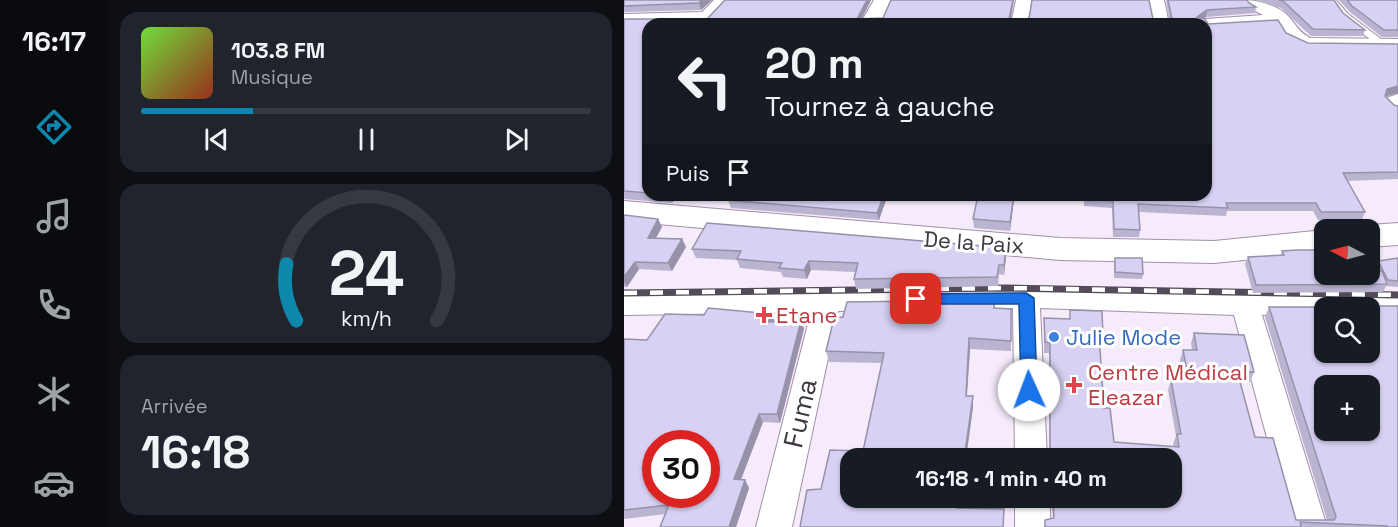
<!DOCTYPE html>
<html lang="fr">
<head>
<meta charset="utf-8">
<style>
	body { margin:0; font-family:"Space Grotesk",sans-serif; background:#20242c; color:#f1f3f6; height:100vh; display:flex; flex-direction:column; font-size:22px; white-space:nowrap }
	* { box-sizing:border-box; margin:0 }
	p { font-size:20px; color:#9ea1a6 }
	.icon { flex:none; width:33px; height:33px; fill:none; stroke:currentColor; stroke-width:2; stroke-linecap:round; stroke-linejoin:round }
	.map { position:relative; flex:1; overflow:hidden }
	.side { display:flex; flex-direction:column; gap:12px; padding:12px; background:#0d0f14; width:516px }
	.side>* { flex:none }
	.hud { position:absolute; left:18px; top:18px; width:570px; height:183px; border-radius:18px; box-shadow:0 2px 4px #0004; background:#171b24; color:#f1f3f6; overflow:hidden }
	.needle { width:39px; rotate:276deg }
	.tools { position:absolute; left:690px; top:219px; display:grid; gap:12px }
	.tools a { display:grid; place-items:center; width:66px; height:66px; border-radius:12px; background:#171b24; box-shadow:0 2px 4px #0004; font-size:30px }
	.speed { position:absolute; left:18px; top:430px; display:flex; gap:12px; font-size:30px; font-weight:700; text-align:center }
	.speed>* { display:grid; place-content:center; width:78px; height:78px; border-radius:50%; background:#171b24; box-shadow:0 2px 4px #0004; line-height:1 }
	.speed .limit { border:9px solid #d22; background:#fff; color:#111 }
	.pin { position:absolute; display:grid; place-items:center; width:51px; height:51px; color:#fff; margin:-26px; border-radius:12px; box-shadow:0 3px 9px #0006 }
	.me { position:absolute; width:66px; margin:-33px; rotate:358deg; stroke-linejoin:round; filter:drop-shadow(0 0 4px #0008) }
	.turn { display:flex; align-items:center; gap:21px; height:126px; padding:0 24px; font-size:27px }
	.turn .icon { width:78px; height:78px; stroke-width:2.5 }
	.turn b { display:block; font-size:42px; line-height:51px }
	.then { display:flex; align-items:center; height:57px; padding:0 24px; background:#0003; gap:12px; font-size:22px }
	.big { font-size:45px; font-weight:800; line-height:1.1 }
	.side .card { flex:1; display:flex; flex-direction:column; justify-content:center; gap:9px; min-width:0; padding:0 21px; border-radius:18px; background:#20242c }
	.side .dial { align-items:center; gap:0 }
	.dial svg { height:156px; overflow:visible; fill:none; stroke:#363941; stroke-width:7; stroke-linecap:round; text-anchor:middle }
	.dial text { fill:#f1f3f6; stroke:none }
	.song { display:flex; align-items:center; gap:18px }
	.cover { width:72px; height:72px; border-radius:9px; background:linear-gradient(135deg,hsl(100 70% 55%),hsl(10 70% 35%)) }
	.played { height:6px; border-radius:3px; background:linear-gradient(90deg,#0d87ab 25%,#363941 25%) }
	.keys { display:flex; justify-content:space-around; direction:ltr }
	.trip { position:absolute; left:216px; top:448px; width:342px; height:60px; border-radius:18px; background:#171b24; box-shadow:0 2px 4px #0004; font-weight:800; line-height:60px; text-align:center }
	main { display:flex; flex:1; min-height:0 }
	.tabs { display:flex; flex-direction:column; width:108px; justify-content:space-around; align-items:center; background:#090b0e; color:#9ea1a6 }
	.tabs .icon { width:42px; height:42px }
	.tabs .on { color:#0d87ab }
	.tabs b { font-size:27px; color:#f1f3f6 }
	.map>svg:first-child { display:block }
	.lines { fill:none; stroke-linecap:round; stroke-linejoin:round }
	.lane-casing { stroke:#a190a8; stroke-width:2 }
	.street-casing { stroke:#a190a8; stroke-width:2 }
	.secondary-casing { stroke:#a190a8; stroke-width:2 }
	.lane { fill:#fff; fill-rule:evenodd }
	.street { fill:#fff; fill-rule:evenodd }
	.secondary { fill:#fff; fill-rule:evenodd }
	.rail-casing { stroke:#534b57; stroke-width:7 }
	.rail { stroke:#fff; stroke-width:4.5; stroke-dasharray:13; stroke-linecap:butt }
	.wall { fill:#bab4d1 }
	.shaded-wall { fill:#9792aa }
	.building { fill:#d8d1f3; stroke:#9792aa; stroke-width:1.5; fill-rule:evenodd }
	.route { fill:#1a73e8; stroke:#114b97; stroke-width:1.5 }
	.health-dot { fill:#e0444e; stroke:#fff; stroke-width:2 }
	.shop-dot { fill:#3f7fe0; stroke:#fff; stroke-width:2 }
	.labels { text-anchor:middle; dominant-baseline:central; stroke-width:6; stroke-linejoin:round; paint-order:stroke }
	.street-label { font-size:22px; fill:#403944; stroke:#fff }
	.health-label { font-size:22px; fill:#be3a42; stroke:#fff; text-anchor:start }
	.shop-label { font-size:22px; fill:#366cbe; stroke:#fff; text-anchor:start }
	.near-street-label { font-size:27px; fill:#403944; stroke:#fff }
</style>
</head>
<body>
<main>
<nav class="tabs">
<b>16:17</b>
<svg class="icon on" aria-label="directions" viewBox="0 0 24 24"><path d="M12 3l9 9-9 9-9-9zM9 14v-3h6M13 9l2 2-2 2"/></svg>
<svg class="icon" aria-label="music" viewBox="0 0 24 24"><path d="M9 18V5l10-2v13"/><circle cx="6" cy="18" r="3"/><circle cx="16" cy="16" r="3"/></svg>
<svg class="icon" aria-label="phone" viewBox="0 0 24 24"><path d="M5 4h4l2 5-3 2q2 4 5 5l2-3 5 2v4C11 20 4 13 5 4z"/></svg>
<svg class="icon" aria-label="climate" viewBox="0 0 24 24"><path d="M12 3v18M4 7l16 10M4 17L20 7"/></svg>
<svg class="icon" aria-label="car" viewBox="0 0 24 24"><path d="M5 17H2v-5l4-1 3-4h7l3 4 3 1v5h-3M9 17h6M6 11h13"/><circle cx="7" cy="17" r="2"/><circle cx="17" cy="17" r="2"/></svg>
</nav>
<section class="side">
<div class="card">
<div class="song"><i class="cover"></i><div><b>103.8 FM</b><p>Musique</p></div></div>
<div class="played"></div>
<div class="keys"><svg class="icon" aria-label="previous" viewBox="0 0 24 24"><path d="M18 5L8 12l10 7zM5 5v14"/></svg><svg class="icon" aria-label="pause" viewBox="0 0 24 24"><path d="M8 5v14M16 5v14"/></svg><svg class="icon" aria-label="next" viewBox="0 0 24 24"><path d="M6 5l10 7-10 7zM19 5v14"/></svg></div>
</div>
<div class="card dial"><svg viewBox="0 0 100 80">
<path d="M14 69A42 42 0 1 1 86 69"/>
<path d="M14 69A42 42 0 0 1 9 40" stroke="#0d87ab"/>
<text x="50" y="56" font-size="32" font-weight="700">24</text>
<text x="50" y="72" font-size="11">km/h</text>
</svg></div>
<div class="card"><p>Arrivée</p><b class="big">16:18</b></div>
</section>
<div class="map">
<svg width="774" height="527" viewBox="0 0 774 527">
	<rect width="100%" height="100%" fill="#f6ebfb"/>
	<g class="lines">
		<g class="lane-casing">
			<path id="lane" d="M704,0h8l12,14 37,28v4h-6l-37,-28z"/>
		</g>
		<g class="street-casing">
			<path id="street" d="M90,0h17l-22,24h-85v-10l78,-2z
				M392,0h16l-5,24h-16z
				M524,0h16l5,24h-16z
				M620,0c14,0 35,6 45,17 8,9 10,15 21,21l88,1v10l-92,-1 -21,-10 -8,-14 -71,5v-5h-8l8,-5 57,-4 -14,-7z
				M774,94v18l-7,-2 -8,-8 3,-4z
				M402,288l219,7 153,-1v20h-28v-6h-46v7h-62l65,212h-36l-57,-212 -194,-7 7,151h-32l-2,-151 -175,3 -46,216h-36l55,-215 -187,3v-20z
				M391,498h34l2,29h-36z"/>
		</g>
		<g class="secondary-casing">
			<path id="secondary" d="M250,0h20l-12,24h-22z
				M0,201l436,37 154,3 110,-11v22l-110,11 -154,-3 -436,-39z
				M774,223v22l-28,2v-17h-12l12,-5z"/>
		</g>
		<use href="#lane" class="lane"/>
		<use href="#street" class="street"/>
		<use href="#secondary" class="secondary"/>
		<g class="rail-casing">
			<path id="rail" d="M0,293l382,-5 392,7"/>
		</g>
		<use href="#rail" class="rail"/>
	</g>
	<path class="wall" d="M0,0h88l-11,10 -77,2z
		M101,0h146l-9,19h307l-3,-19h81l2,3 7,4 -1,6 -49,4 -3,2 5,5 78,9 112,60 -13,3 9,9 4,1v73l-51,2 18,31 -3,8h-44l-5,-9h-86l-1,5 -87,-4 1,18 -1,7h-26l-1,-29 -28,-2v-11h122v-171h-558v171h29l-5,8 -48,-4v-180h83z
		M632,0h78l9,13 22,17 -2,6h-52l-30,-28z
		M715,0h59v37h-16l-32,-25z
		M108,195h186l-1,3 -30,-1 -8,23 -148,-12 -3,-8z
		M354,195h68v6l-32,-2 -4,32 -36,-3 -1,-9z
		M0,215l34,4 4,8 -6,11 26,1 4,8 -14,24 -33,-2 -12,18h-3z
		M382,248v9l-2,18 -5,-1 -1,12 -142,3 -2,-10 1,-7 -44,-2 -4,9 -24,-2 -2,-5 -41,-4 -3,-8 -41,-2 -4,-9z
		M658,251l41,15 54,4 -2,-3 3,-6 20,-3v29l-12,-1 -3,6 -130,1 -8,-29 3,-7 33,-2z
		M491,258l28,16 -1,5 -28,-1v-15z
		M370,300l1,8 16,1v42l-41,-2 -3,47h6v11l-7,52h-116v39h111l-2,10 45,1v18h-204l7,-37 14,-1 9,-39 33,1 19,-88 -53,-1 -3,-11 8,-33 9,-1 4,-15z
		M708,300l44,6 22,221h-354l1,-7 8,-2 -2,-20h121l-123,-49v-96h-5v-35l26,1v-9l33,26 -1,10h-3l5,62 10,34 60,5 -1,-3 3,-8 -8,-46 3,-10h12l-3,-20 3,-10h9l-1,-7 3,-10 60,39 -4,10h-10l15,55 41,83h31l-62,-203 4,-10h59z
		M148,314l3,8 26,-1 3,8 -24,94 -17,-1 -22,58h4l4,8 -13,39h-76l6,-13 -42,5v-180l23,1 57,-25z"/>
	<path class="shaded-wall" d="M78,0h10l-11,10 -2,-7z
		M243,0h4l-12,24 -2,-5z
		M389,0h1l-4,24 -1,-5z
		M583,10l-1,7 -10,7 1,-7z
		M774,86v7l-14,4 3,-8z
		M44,195h9l-5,8z
		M260,195h2l1,2 -8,23 -2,-7z
		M390,195v4l-4,32v-9z
		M34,219l4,8 -10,18 -4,-7z
		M58,239l4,8 -14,24 -4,-8z
		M382,248v9l-2,18v-10z
		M185,261l2,9 -4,9 -3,-9z
		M11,262l4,7 -12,18 -3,-5v-5z
		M148,314l3,9 -7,-1z
		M177,321l3,8 -24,94 -3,-9z
		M345,338l1,11 -4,57v-10z
		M349,396v11l-7,52h-2z
		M135,414l4,8 -25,65 -4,-8z
		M121,480l4,8 -13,39h-7z
		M334,498h3l-3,19 -1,-9z"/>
	<path class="building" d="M0,0h78l-3,3 -75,3z
		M101,0h142l-10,19 26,-1 8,-18h122l-4,19h20l3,-19h117l4,19h19l-4,-19h79l2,3 7,4 -49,3 -10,7 8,2 3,5 70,-4 8,13 22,10 90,1v42l-11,3 -2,7 9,9 4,1v66l-55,1 22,39h-44l-5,-9h-90l2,5 -90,-4 2,26 -26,-1 -1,-28 -28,-2v-4h121v-171h-558v169l-24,-2v-172h83z
		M655,0h55l9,13 22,17 -52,-1 -30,-28z
		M723,0h51v30h-14l-32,-24z
		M108,195h152l-7,18 -149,-13z
		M354,195h36l-4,27 -37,-3z
		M0,215l34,4 -10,19 34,1 -14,24 -33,-1 -11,15z
		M83,223l299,25 -2,17h-5l-2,12 -143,2 4,-16 -49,-2 -5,9 -25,-2 3,-5 -45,-4 4,-8 -49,-2z
		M673,250h20l6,16h1v8h46v-4l12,1 5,13 -131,1 -8,-28 36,-2 -2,-4z
		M491,258h27l1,16 -28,-2z
		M774,258v23l-10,-1 -10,-19z
		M370,300v8l17,1v32l-42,-3 -3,58h7l-9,63h-114v39h108l-1,10 47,1 -1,18h-203l7,-37 14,-1 9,-39 33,1 21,-98 -58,-2 8,-33 9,-1 4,-15z
		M708,300h42l2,6h22v221h-10l-1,-1 -87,-4 1,5h-256v-7l9,-2 -1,-20h119v-39h-130v-8l8,-2v-106l-5,-1 -1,-24 26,1v-9l32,1 1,25 -4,-1 5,73h6l4,34 65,5 -2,-13h4l-10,-54h18l-6,-30h14l-3,-17 50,2 10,37 -17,-1 18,66 18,1 23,82h38l2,-3 -67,-210h60zM700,308h46v44h-46zM700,386h46v44h-46z
		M84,308l64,6 -4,8 33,-1 -24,93h-18l-25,65 11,1 -16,47h-69l9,-22 -45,5v-171l23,1 18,-26 39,1zM32,444h50v51h-50z"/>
	<path class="route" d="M402,293l8,5 3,92 -2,5h-12l-2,-5 -2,-86h-103l-8,-5 8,-5z"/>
	<g class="health-dot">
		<path d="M137 306h6v6h6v6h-6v6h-6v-6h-6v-6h6z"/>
		<path d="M447 376h6v6h6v6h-6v6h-6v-6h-6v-6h6z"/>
	</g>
	<circle class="shop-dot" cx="430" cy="337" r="6"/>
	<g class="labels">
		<g class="street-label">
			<text transform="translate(350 242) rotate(4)">De la Paix</text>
		</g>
		<g class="health-label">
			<text x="152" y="315">Etane</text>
			<text x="464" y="372">Centre Médical<tspan x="464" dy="25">Eleazar</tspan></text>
		</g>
		<g class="shop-label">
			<text x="442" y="337">Julie Mode</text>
		</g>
		<g class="near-street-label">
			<text transform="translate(176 413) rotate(-77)">Fuma</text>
		</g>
	</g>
</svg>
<div class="tools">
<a><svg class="needle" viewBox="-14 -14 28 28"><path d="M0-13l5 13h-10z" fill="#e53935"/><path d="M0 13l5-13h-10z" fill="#9ea1a6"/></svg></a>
<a><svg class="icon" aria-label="search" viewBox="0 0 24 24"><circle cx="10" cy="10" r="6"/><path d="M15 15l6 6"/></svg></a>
<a>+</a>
</div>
<div class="speed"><div class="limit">30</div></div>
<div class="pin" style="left:292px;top:299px;background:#d93025"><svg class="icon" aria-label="arrive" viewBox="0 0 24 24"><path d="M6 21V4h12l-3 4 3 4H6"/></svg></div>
<svg class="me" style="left:405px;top:390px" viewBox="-20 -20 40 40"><circle r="19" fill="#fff"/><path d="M0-13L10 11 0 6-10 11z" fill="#1a73e8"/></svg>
<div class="trip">16:18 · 1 min · 40 m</div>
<div class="hud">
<div class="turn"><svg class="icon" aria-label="left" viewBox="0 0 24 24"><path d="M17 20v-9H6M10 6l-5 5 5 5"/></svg><div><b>20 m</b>Tournez à gauche</div></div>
<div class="then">Puis<svg class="icon" aria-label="arrive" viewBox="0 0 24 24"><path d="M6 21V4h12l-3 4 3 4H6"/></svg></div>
</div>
</div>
</main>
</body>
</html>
